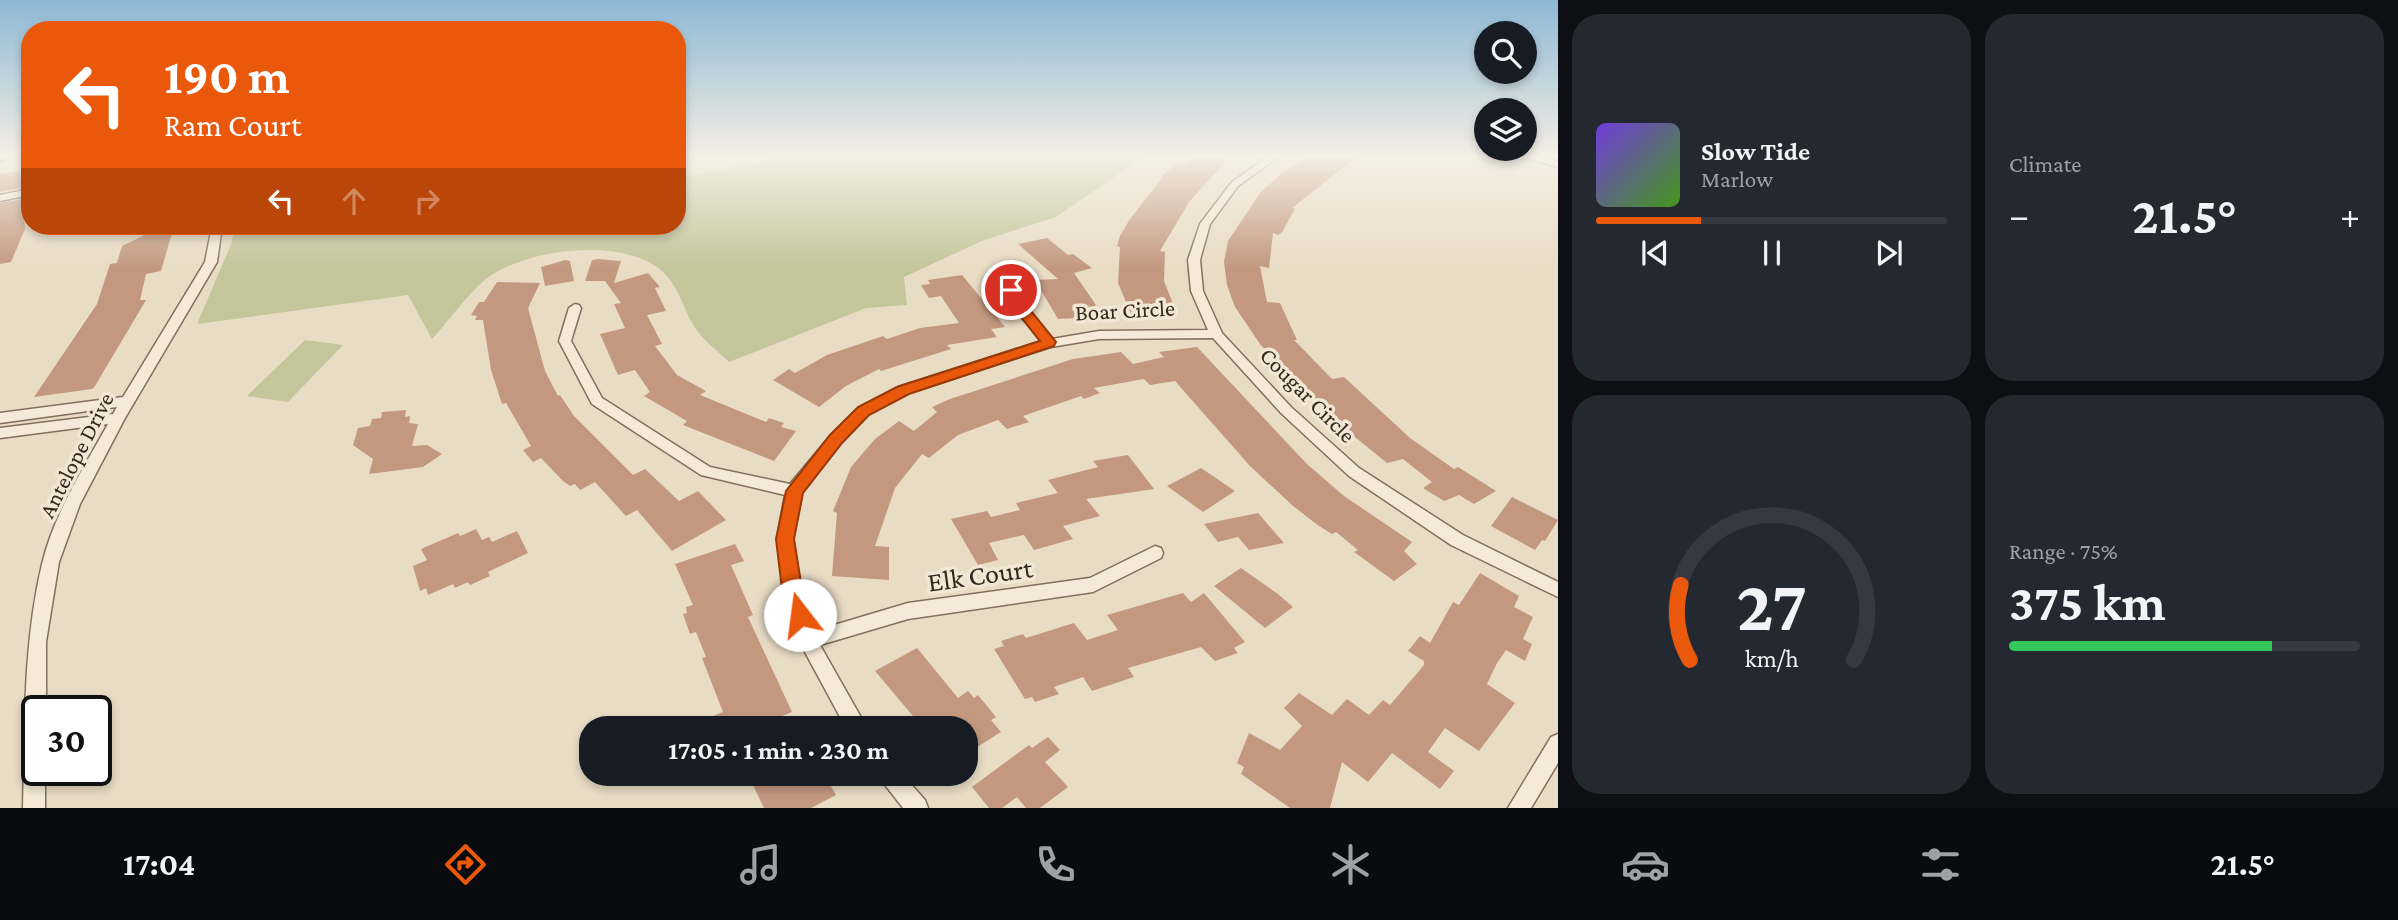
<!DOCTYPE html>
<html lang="en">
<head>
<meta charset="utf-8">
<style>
	body { margin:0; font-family:"Crimson Pro",serif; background:#242831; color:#f1f3f6; height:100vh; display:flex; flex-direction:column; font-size:26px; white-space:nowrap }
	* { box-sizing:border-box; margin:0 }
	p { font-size:23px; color:#9ea1a6 }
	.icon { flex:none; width:38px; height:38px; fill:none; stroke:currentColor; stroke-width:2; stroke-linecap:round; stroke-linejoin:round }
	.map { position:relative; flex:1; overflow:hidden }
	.side { display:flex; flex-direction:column; gap:14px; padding:14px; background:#0d0f14; width:840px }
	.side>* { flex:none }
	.guide { position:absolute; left:21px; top:21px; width:665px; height:214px; border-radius:28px; box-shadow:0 4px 10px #0003; background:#ea580c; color:#fff; overflow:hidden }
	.controls { position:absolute; left:1474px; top:21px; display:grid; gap:14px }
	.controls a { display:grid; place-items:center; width:63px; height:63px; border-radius:50%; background:#171b24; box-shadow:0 4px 10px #0003; font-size:35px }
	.speed { position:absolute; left:21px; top:695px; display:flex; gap:14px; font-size:35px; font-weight:700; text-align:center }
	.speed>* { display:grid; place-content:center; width:91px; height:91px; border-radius:50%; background:#171b24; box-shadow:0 4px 10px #0003; line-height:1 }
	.speed .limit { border:4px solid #111; border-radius:10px; background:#fff; color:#111 }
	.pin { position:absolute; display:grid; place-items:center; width:60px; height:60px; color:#fff; margin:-30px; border:4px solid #fff; border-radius:50%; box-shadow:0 2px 7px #0007 }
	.me { position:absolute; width:77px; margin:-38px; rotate:345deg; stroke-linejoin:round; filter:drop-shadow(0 0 5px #0008) }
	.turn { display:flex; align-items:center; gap:24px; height:147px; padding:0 28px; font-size:32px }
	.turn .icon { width:91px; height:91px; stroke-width:2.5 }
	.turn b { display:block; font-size:49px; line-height:60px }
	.lanes { display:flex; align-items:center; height:66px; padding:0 28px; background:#0003; justify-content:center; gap:35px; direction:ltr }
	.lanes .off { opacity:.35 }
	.big { font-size:52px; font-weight:700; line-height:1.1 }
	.side .card { flex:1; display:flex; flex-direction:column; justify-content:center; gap:10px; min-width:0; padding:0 24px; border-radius:28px; background:#242831 }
	.side .dial { align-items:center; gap:0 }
	.dial svg { height:182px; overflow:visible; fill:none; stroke:#363941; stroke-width:7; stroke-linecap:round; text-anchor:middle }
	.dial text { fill:#f1f3f6; stroke:none }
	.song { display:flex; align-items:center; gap:21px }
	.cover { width:84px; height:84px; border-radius:10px; background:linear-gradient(135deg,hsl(260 70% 55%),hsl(100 70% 35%)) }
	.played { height:7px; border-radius:4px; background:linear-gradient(90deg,#ea580c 30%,#363941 30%) }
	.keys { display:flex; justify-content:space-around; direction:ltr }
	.heat { display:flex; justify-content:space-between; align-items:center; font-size:38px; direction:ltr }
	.charge { height:10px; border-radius:5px; background:linear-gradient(90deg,#34c759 75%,#363941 0) }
	.side .tiles { flex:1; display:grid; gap:14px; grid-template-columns:repeat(2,1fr) }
	.trip { position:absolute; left:579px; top:716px; width:399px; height:70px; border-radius:28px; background:#171b24; box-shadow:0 4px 10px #0003; font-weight:700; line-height:70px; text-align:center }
	.tab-bar { display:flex; height:112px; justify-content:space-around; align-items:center; background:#090b0e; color:#9ea1a6 }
	.tab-bar .icon { width:49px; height:49px }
	.tab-bar .active { color:#ea580c }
	.tab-bar b { font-size:32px; color:#f1f3f6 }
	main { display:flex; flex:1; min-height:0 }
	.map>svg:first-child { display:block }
	.green { fill:#c3c59a }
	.building { fill:#c3987f }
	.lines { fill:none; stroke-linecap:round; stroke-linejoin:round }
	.minor-casing { stroke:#826f5d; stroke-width:3 }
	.primary-casing { stroke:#503e31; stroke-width:3 }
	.minor { fill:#f5ead7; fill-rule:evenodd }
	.primary { fill:#e8cea1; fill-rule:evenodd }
	.route { fill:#ea580c; stroke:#983908; stroke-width:2 }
	.labels { text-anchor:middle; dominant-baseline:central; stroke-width:7; stroke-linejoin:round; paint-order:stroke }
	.street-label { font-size:23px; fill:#33281f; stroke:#f1e7d4 }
	.near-street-label { font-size:28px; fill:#33281f; stroke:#f1e7d4 }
</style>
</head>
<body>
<main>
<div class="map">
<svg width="1558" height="808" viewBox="0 0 1558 808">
	<rect width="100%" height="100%" fill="#e9dcc5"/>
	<path class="green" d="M779,156h366l-89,61 -72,23 -80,37 3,28 -41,3 -137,54c-12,-12 -29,-24 -37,-39 -9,-17 -14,-37 -29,-51 -38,-35 -132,-24 -173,4 -18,12 -42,46 -58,63l-24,-44 -211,29 33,-77 6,-21h441v-48l92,-17z
		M305,340l38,5 -55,57 -41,-6z"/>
	<path class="building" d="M1196,156h12l18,5 -37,41 -29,49 5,1 -1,29 12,30 -17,-1 4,8 -31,-2 -14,-33 2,-36 -3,-1 3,-10 10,-17 33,-42 -2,-1 19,-14 6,2z
		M1310,156h48l-66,52 3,1 -13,23 -4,3 -5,-2 -4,35 -9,-2 7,36 13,1 17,37h-3l38,39 12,-2 66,61 44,31 4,-2 38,24 -22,13 -15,-9 -15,6 -21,-13 9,-6 -29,-23 -16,4 -37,-30 -71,-68 -19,-21 -25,-37 -8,-22 -3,-23 4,-21 32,-48 22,-20z
		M20,171l2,17 -22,4v-18z
		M23,199l2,30 -14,33 -11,2v-61z
		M144,226h30l-13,45 -15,3 -6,26h6l-51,86 -3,3 -58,8 63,-93 13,-40 7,-1 5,-17 21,-10z
		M1047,238l21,17 5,-1 19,14 -18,5 22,32 -4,3 -4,-3 8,12 -38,2 -23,-39 23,-1 -40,-35z
		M598,259l23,2 -7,22 34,-10 12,14 -5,1 11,23 -19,4 15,29 -7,2 22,29 29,16 -6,4 66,27 3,-4 15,5 -3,4 15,4 -22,30 -91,-36 4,-4 -43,-25 6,-4 -15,-22 -17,5 -18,-41 25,-6 -11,-24 7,-1 -16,-22h-20l7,-21z
		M565,260l5,1 4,20 -29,5 -4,-19z
		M962,275l43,52 -14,2 6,8 -50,8 4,4 -70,22 -2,-2 -33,17 -27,21 -46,-27 16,-11 6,4 32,-18 56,-19 4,3 33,-11 39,-5 -18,-27 -12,2 -8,-13 9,-1 -2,-4z
		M497,282l43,1 -12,25 17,63 13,25 2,-1 14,21 59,59 12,-6 34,32 19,-10 28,29 -54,31 -35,-41 -11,6 -31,-34 -15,8 -5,-6 -5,2 -7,-5 -22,-23 -8,4 -10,-12 8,-4 -25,-43 -4,1 -11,-34 -8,-50h-8l2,-4 -6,-1 8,-13h5z
		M1197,347l110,117 37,32 68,46 -8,9 13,13 -23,17 -40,-29 4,-2 -22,-18 -4,2 -13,-8 -26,-20 -43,-40 -75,-85 -25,4 -6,-6 -50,9 6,5 -16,6 -3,-3 -58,20 6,6 -22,7 -9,-9 -40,15 -29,23 -7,-4 -27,34 -20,58 14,1v33l-57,-4 5,-63 -4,-2 18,-44 24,-28 24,-18 15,10 23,-19 -5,-5 18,-8 123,-40 48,-7 12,12 31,-7 -5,-5z
		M406,410l-1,7 5,-1 -1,7 9,1 -6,22 15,-1 15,9 -19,13 -54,7 4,-15 -20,-14 5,-17 12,-2 2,-7 9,-1 1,-6z
		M1128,455l26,34 -68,10 14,17 -37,10 10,13 -39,11 -10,-15 -35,8 9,17 -20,5 -27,-46 36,-8 4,6 29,-7 -4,-7 42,-10 -10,-13 50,-13 -5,-6z
		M1201,468l34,23 -32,21 -36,-26z
		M1512,497l46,23 -13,21 -3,-1 -7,10 -44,-24z
		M1258,513l26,30 -35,7 -11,-13 -20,5 -14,-18z
		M476,529l6,11 7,-3 3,5 25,-11 11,22 -40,19 2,4 -20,9 -2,-3 -13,6 -2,-4 -25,11 -2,-7 -6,3 -7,-25 14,-6 -6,-11 37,-16 2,3z
		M735,544l9,17 -13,4 22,50 -5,2 44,95 -20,8 3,8h-57l-5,-12 10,-4 -21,-54 4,-1 -10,-25 -6,2 -7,-20 4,-1 -1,-6 7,-2 -18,-41z
		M1241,568l37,26 15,13 -28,21 -51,-42z
		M1480,573l39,23 -5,11 19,10 -10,22 9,5 -7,17 -19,-11 -9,13 -10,21 28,19 -36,48 -34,-23 -17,24 26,19 -14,18 -48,-36 -24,29 -26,-20 -12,46h-40l-49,-34 3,-7 -7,-4 12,-30 31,17 22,-24 -18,-18 15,-15 33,22 15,-16 22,16 14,-15 7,5 34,-40v-4l-16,-10 12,-15 10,7 23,-41 6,3z
		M1183,593l8,9 13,-9 41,49 -11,6 4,5 -23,8 -14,-14 -73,21 6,9 -42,14 -9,-14 -29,10 5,7 -24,8 -3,-5 -7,2 -31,-50 10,-3 -3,-5 22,-7 3,4 48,-15 13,17 31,-10 -11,-15z
		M917,648l41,50 10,-7 6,7 4,-3 18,22 -5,3 10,12 -30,19 -5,-6v-17h-43l-48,-57z
		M1048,737l12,13 -15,12 23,25 -28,21h-14l-9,-11 -15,11h-13l-17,-21 57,-42 3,3z
		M760,774h64l12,21 -25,13h-47l-14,-29z"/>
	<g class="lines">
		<g class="minor-casing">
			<path id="minor" d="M1269,156h11l-42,30 -28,38 -10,36 3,31 19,42 69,74 68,61 104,67 95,47v15l-107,-52 -102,-69 -68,-63 -68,-75 -114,1 -48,8 -143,46 -39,21 -28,29 -39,50 -9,46 8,50 13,42 94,-28 182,-25 65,-32 6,2 2,5 -2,5 -68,34 -185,27 -88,26 47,83h-21l-47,-87 -16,-52 -6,-50 8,-44 -84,-20 -109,-71 -33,-63 10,-33 6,-4 4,1 2,3 -10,33 31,57 108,69 80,17 41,-49 28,-27 39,-21 143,-46 -27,-33 -18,-36 2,-2h8l19,37 27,32 47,-8 109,-1 -17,-39 -3,-31 12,-36 32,-42z
				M1519,156h17l22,5v6z
				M30,189v6l-30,6v-6z
				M212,226h10l-5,36 -92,156 -45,86 -21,58 -13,80v68h-9v60h8v38h-22c2,-82 0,-164 19,-244 12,-50 41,-95 66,-140l-108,14v-10l113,-14 4,-7 -117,16v-10l123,-16 82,-135z
				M1558,734v29l-27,45h-23l43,-71z
				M878,774h24l23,26 3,8h-25l-21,-27z"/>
		</g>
		<g class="primary-casing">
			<path id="primary" d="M0,156h13l-13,5z"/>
		</g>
		<use href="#minor" class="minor"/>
		<use href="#primary" class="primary"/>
	</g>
	<linearGradient id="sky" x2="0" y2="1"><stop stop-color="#8db8d4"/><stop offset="0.58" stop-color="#f5efe5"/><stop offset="1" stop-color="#f5efe5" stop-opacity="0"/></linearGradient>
	<rect width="1558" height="269" fill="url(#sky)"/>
	<path class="route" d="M1011,286l5,1 11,19 29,36 -2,4 -145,48 -40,21 -27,28 -39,50 -9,46 8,50 8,26 -3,6 -7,2 -7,-2 -11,-32 -6,-50 10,-48 44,-56 28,-28 39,-20 143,-46 -27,-34 -8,-17z"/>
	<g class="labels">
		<g class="street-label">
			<text transform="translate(1125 310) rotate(-3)">Boar Circle</text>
			<text transform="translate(1308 395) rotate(45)">Cougar Circle</text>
			<text transform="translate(76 455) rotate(-63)">Antelope Drive</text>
		</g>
		<g class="near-street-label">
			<text transform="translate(980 575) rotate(-8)">Elk Court</text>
		</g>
	</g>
</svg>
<div class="controls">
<a><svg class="icon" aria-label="search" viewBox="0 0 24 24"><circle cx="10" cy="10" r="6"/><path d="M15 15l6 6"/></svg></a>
<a><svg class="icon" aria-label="layers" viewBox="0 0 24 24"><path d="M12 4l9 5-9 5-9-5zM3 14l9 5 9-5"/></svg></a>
</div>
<div class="speed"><div class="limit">30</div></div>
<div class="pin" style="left:1011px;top:290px;background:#d93025"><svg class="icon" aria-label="arrive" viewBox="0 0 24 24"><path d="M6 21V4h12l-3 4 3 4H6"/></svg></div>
<svg class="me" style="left:800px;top:615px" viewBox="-20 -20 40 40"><circle r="19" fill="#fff"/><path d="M0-13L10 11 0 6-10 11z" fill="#ea580c"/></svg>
<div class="trip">17:05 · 1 min · 230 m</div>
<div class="guide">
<div class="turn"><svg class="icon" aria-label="left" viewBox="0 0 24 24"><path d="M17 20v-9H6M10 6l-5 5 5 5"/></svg><div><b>190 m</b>Ram Court</div></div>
<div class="lanes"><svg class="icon" aria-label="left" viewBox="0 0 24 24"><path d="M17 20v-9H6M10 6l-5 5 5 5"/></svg><svg class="icon off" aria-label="ahead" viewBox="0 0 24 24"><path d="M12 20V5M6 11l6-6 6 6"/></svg><svg class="icon off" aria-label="right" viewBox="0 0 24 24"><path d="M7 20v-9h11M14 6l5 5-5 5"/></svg></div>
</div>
</div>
<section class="side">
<div class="tiles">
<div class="card">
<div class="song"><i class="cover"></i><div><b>Slow Tide</b><p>Marlow</p></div></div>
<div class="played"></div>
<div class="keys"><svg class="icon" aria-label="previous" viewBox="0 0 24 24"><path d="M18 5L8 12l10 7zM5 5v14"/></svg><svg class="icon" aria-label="pause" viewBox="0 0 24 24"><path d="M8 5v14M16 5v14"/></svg><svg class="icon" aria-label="next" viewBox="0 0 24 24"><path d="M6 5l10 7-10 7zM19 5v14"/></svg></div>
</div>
<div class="card"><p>Climate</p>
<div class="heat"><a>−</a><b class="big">21.5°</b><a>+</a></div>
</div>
<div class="card dial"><svg viewBox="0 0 100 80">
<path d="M14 69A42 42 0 1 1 86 69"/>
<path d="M14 69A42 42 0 0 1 10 36" stroke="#ea580c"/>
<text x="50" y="56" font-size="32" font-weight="700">27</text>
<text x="50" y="72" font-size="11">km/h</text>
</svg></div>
<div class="card"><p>Range · 75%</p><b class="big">375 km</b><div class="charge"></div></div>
</div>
</section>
</main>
<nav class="tab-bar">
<b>17:04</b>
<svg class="icon active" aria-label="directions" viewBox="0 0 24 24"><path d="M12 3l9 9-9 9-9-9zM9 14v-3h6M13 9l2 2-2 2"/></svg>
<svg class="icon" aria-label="music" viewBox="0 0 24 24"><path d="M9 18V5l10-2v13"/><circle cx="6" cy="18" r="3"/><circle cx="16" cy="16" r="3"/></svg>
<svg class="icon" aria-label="phone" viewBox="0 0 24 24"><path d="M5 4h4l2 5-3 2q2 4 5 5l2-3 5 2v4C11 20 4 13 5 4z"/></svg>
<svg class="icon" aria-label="climate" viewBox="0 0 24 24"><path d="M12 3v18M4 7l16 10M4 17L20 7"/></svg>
<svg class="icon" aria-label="car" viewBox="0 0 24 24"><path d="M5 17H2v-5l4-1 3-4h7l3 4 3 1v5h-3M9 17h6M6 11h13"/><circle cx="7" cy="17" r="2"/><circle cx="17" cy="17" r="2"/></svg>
<svg class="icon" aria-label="filters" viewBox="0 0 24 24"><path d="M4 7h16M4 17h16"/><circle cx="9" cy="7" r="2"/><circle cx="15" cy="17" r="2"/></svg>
<b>21.5°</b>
</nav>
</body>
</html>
